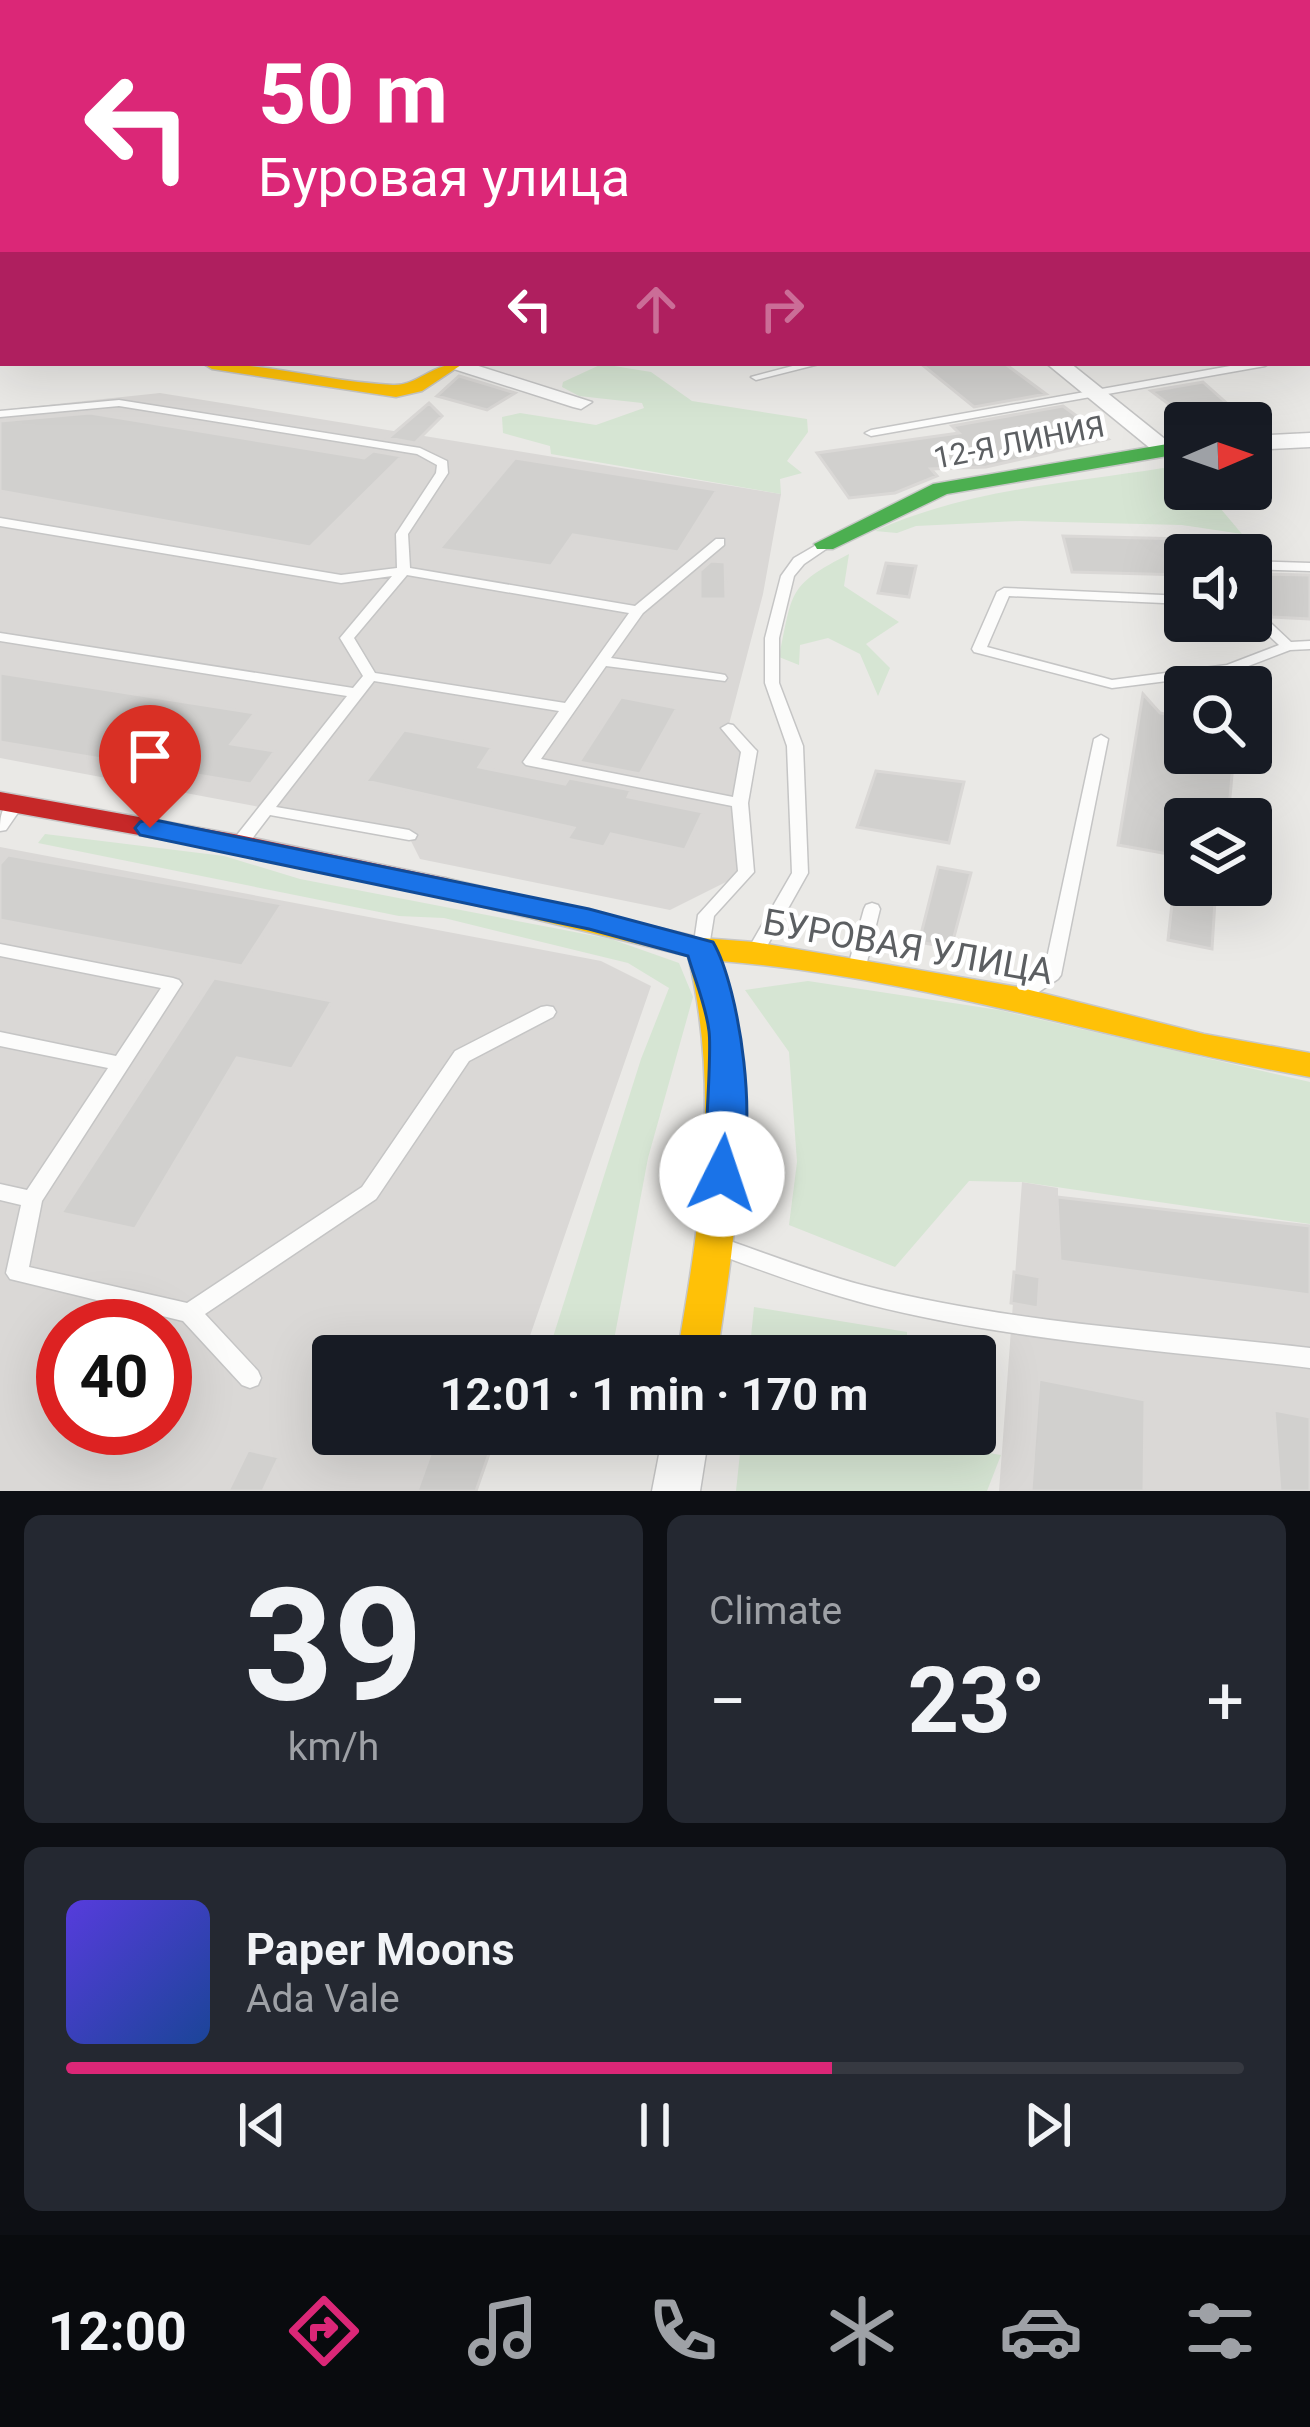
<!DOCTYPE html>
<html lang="en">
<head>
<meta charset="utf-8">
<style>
	body { margin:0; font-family:Roboto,sans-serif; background:#242831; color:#f1f3f6; height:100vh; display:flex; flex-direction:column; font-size:45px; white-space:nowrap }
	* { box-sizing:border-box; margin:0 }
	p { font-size:39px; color:#9ea1a6 }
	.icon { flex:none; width:66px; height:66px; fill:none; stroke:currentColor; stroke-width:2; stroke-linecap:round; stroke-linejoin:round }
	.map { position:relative; height:1491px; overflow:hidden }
	.panel { display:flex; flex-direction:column; gap:24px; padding:24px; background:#0d0f14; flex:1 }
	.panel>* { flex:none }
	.top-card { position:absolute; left:0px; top:0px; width:1311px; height:366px; box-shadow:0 12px 48px #0002; background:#db2777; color:#fff; overflow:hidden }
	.needle { width:78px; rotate:88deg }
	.tools { position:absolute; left:1164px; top:402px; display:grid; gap:24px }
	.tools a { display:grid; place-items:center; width:108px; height:108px; border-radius:12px; background:#171b24; box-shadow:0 12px 48px #0002; font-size:60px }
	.speed { position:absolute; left:36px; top:1299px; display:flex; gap:24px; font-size:60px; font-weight:700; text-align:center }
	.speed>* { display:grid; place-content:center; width:156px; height:156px; border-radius:50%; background:#171b24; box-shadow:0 12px 48px #0002; line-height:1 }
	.speed .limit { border:18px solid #d22; background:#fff; color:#111 }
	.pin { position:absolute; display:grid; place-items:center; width:102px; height:102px; color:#fff; margin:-123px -51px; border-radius:50% 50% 50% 0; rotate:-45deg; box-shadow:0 0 12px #0007 }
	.pin .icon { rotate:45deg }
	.me { position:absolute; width:132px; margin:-66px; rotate:4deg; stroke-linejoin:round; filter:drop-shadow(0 0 9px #0008) }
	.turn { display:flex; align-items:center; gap:42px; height:252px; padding:0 60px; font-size:54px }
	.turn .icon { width:156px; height:156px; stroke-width:2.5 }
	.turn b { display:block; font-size:84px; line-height:102px }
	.lanes { display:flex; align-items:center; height:114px; padding:0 60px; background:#0003; justify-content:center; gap:60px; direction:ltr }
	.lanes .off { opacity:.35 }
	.big { font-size:90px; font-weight:700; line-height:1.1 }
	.panel .card { flex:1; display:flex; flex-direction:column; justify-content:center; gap:18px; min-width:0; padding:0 42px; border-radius:18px; background:#242831 }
	.panel .dial { align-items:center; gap:0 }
	.dial b { font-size:156px; line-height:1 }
	.song { display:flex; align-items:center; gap:36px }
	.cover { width:144px; height:144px; border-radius:18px; background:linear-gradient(135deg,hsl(250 70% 55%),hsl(220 70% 35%)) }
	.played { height:12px; border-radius:6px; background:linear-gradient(90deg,#db2777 65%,#363941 65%) }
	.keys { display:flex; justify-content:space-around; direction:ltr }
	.heat { display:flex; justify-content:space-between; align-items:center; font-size:66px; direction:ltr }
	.panel .tiles { flex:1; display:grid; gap:24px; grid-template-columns:1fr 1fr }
	.card:last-child { grid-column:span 2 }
	.trip { position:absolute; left:312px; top:1335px; width:684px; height:120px; border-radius:12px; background:#171b24; box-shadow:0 12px 48px #0002; font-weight:700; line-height:120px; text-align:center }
	.dock { display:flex; height:192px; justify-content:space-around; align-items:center; background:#090b0e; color:#9ea1a6 }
	.dock .icon { width:84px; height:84px }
	.dock .active { color:#db2777 }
	.dock b { font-size:54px; color:#f1f3f6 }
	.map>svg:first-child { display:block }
	.industrial { fill:#dad8d6; fill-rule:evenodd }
	.green { fill:#d6e5d3 }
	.building { fill:#d1d0ce; stroke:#dad8d6; stroke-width:3 }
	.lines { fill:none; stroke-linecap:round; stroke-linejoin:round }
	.lane-casing { stroke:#c5c5c5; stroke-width:3 }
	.street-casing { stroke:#c5c5c5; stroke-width:3 }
	.fast-casing { stroke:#c7c7c7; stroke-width:3 }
	.slow-casing { stroke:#c7c7c7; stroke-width:3 }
	.jam-casing { stroke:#c7c7c7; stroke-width:3 }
	.path { stroke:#c5cac7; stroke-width:3; stroke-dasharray:6 3; stroke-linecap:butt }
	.lane { fill:#fcfcfb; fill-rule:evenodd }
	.street { fill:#fcfcfb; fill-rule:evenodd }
	.fast { fill:#4caf50; fill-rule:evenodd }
	.slow { fill:#ffc107; fill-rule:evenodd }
	.jam { fill:#c62828; fill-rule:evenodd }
	.route { fill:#1a73e8; stroke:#114b97; stroke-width:3 }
	.labels { text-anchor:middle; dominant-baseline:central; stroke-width:9; stroke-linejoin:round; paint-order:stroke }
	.far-street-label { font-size:30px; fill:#5c5f62; stroke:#fff }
	.street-label { font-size:36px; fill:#5c5f62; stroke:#fff }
</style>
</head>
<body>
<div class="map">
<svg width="1310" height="1491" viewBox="0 0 1310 1491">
	<rect width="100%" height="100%" fill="#eae9e6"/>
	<path class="industrial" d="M160,393l621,101 -18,100 -35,134 21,23 -3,121 -76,38 -250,-51 -12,-24 -408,-77v-348z
		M0,847l601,114 50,25 -128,370h-190v78h163l-19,57h-477zM63,1326h102v102h-102z
		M1022,1182l36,6v9l252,29v265h-311z"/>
	<path class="green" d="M602,364l49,8 41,29 115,18 1,13 -21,29 15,12 -22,6 1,15 -230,-40 -1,-8 -47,-13 -1,-16 18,-4 76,12 48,-17 -2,-5 -63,-7 -17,-9 1,-5z
		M1163,468l22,7v14h19l38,45 -60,-9 -162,-4 -104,5 -19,7 -22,-2c93,-42 189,-47 288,-63z
		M849,554l-5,32 55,36 -33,22 24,24 -12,28 -18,-42 -32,-16 -28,7 -1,20 -20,-8c14,-66 8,-71 70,-103z
		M45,834l179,22 76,23 311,60 68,24 14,34 -45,161 -37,198h-64l94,-297 28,-71 -41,-25 -184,-45 -45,-2 -361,-73z
		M808,981l191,29 311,72v142l-288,-42 -53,-1 -74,86 -106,-42 8,-63 -8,-110 -44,-62z
		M754,1307l153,25v24h-158z
		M742,1434h167l1,6 91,15 -14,36h-251z"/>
	<path class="building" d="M920,363h84l42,31 -72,13z
		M459,376l30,9 26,8 -28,17 -50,-14z
		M1203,382l46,41h-55l-43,-32z
		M429,403l13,13 -27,27 -27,-5z
		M1063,406l45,33 -122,28 -55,2 6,7 -42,17 -46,5 -32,-45 142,-20 -7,-7z
		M90,413l274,45 9,-7 29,5 -92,91 -310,-56v-70z
		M515,458l202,32 -39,62 -105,-17 -22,31 -112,-17z
		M1063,536l122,3v36l-113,-3z
		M711,561l14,1 1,37h-26v-28z
		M886,563l30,3 -7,31 -31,-4z
		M1254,574l56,1v44l-38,-2z
		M0,673l255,40 -24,31 44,7 -24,33 -251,-42z
		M1143,694l17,19 25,5v35h49l-6,66h-43v38l-67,-12z
		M621,697l56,11 -37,66 -61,-12z
		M404,730l88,17 -13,20 86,17 4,-6 62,12 -3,7 75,15 -18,38 -74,-16 -7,13 -37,-8 7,-11 -208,-47z
		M876,771l88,11 -15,61 -92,-16z
		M8,855l274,49 -40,62 -242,-46v-56z
		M938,867l33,6 -20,75 -32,-6z
		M1174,885h42l-4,64 -44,-9z
		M214,978l118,23 -40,68 -55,-11 -102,171 -74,-16z
		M1057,1197l253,29v69l-250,-34z
		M1014,1272l26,5 -2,31 -27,-5z
		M1039,1379l106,21 -1,91h-113z
		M1274,1410l36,7v74h-30z
		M436,1438l54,13 -14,40h-59z
		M248,1450l31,7 -16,34h-35z"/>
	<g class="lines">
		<g class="lane-casing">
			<path id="lane" d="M59,0h6v3h-6z
				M505,0h7l-2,3h-7z
				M657,0h6l-2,3h-6z
				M1196,0h6v3h-6z
				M0,13h3v4h-3z
				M0,32h3v4h-3z
				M0,83h3v4h-3z
				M0,99l3,1v4l-3,-1z
				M0,181h3v6h-3z
				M3,202v7l-3,1v-7z
				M1308,227l2,1v6l-2,-1z
				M0,258h3v6h-3z
				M1308,353h2v6h-2z
				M804,363h19l-67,17 -5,-3z
				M1247,363h23l-5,3 -394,70 -6,-3 6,-3z
				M119,400l301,48 27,13 1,12 -40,61 2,34 225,38 81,-67h8v6l-81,68 -32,45 109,16 5,1 2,3 -2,3 -119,-15 -65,93 192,38 8,-45 -20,-24 7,-4 5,1 21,23 3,3 -9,52 6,69 -40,44 -6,37h-12l-3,-4 5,-34 40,-44 -6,-65 -206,-41 -3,-3 36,-51 -185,-30 -98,126 133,23 8,5 -2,4 -6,1 -139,-25 -25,33h-12l-2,-4 2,-4 114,-144 -347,-55v-8l353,55 10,-12 -23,-38 52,-62 -51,7 -341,-57v-8l341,57 56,-7 -1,-34 40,-61 1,-8 -20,-11 -298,-48 -119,11v-6zM407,575l222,38 -64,90 -190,-30 -21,-35z
				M825,540l4,1v6l-25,17 -10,12 -15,62v45l24,63 5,127 -46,82h-12l-3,-4 45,-78 -5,-127 -22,-63v-45l16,-62 13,-18z
				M1251,561l59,2v8l-59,-2z
				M1004,588l181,8v8l-176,-8 -22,51 125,33 115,-15 52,-20 -28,-26v-11l5,1 35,33 19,-1v8l-20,1 -60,23 -118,15 -138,-36 -2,-3 25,-57z
				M1101,735l7,4 -47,236 -3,4 -31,21h-12l-3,-4 3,-4 29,-20 50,-233z
				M16,799l8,5 -18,26 -6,1c0,-13 1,-28 16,-32z
				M872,903l6,2 2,4 -15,61 -3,4h-12l-3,-4 17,-61 2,-4z
				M0,944l173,34 6,2 3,4 -140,217 -13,66 158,36 175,-116 93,-136 86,-44 6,-1 6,1 3,5 -3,5 -84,44 -93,138 -171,115 53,57 3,7 -3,7 -8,3 -8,-3 -59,-64 -173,-42 -4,-6 15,-68 -21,-5v-16l27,6 81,-122 -108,-22v-14l116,24 45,-68 -161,-32z
				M727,1240c46,16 92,34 139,46 145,37 296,45 444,62v20c-148,-18 -299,-27 -443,-64 -50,-13 -99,-31 -147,-49l-3,-6 3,-6z"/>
		</g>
		<g class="street-casing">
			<path id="street" d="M1308,257h2v12h-2z
				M435,363h34l123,39 -11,7 -8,-2z
				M1046,363h24l106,85 -4,5h-16z
				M1310,433v14l-59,3v-14z
				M663,1434h46l-9,57h-48z"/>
		</g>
		<g class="fast-casing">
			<path id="fast" d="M206,0l-3,3h-15l3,-3z
				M1308,17h2v8h-2z
				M1185,441v12l-238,41 -114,55h-16l-3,-5 119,-60z"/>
		</g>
		<g class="slow-casing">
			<path id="slow" d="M844,0h78l4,3h-78z
				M202,363c65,0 127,19 191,22 25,1 38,-22 71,-22l-42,28 -26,6 -184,-28z
				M445,878l257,60 52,4 264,45 186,47 106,19v24c-197,-35 -389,-100 -589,-116 35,133 16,262 -4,395h-40c23,-135 44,-264 11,-400l-254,-61 -4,-7 4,-7z"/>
		</g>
		<g class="jam-casing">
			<path id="jam" d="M1024,0h77l4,3h-77z
				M3,102v9l-3,1v-9z
				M0,792l239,43 206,43 11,3 4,7 -4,7 -11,3 -206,-45 -239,-43z"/>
		</g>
		<path class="path" d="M457,0l9,3
			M1244,0l56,2
			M152,3l4,-3"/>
		<use href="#lane" class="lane"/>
		<use href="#street" class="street"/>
		<use href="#fast" class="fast"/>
		<use href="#slow" class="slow"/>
		<use href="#jam" class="jam"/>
	</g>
	<path class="route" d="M150,819l439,90 124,33c27,46 48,194 22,242l-13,4 -12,-4c-10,-19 3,-122 -1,-153 -3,-25 -14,-51 -21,-75l-99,-27 -449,-94 -5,-7 5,-6z"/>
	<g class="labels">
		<g class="far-street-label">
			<text transform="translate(1019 442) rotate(-11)">12-Я ЛИНИЯ</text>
		</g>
		<g class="street-label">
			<text transform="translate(908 947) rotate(10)">БУРОВАЯ УЛИЦА</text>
		</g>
	</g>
</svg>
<div class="tools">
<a><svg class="needle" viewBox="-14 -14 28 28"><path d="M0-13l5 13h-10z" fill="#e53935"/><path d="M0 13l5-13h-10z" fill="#9ea1a6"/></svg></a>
<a><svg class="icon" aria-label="sound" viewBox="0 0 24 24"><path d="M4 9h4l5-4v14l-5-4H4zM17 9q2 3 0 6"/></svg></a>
<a><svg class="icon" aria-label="search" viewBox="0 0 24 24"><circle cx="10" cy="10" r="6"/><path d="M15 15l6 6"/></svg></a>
<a><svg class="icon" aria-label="layers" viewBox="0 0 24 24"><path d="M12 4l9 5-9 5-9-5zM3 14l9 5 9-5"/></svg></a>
</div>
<div class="speed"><div class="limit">40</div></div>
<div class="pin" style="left:150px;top:828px;background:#d93025"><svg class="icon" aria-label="arrive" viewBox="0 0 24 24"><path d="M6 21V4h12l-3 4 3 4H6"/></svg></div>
<svg class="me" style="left:722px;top:1174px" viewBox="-20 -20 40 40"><circle r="19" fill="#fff"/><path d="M0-13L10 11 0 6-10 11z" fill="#1a73e8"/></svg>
<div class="trip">12:01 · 1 min · 170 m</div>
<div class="top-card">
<div class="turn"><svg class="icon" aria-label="left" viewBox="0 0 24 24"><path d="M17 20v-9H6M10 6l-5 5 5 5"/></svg><div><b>50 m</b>Буровая улица</div></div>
<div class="lanes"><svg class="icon" aria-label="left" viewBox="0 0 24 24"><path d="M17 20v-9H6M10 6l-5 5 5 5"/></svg><svg class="icon off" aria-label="ahead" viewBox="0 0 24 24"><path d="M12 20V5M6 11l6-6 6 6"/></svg><svg class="icon off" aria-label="right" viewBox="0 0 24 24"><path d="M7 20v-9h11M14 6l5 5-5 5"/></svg></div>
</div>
</div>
<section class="panel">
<div class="tiles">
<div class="card dial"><b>39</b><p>km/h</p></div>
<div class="card"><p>Climate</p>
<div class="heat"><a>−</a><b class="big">23°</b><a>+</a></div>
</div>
<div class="card">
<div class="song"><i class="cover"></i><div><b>Paper Moons</b><p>Ada Vale</p></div></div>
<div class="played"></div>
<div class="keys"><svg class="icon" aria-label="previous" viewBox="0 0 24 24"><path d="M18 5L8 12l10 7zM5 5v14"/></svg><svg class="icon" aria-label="pause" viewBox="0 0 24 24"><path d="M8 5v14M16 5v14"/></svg><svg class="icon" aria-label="next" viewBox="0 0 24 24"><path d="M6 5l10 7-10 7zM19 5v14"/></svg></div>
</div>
</div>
</section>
<nav class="dock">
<b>12:00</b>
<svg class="icon active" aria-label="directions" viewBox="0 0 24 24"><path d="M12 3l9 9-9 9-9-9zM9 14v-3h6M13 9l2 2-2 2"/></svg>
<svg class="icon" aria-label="music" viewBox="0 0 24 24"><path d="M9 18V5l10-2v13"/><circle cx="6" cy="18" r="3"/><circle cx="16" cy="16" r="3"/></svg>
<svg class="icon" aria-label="phone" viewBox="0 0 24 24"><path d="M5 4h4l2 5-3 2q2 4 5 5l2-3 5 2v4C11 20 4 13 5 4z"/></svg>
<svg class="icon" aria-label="climate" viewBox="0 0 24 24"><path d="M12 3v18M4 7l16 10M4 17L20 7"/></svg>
<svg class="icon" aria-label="car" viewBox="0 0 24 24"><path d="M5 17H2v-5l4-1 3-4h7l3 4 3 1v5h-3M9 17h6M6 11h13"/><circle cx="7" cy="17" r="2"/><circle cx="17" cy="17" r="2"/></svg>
<svg class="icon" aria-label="filters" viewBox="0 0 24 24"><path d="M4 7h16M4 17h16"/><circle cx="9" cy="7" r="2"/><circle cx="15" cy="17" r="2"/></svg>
</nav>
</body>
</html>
